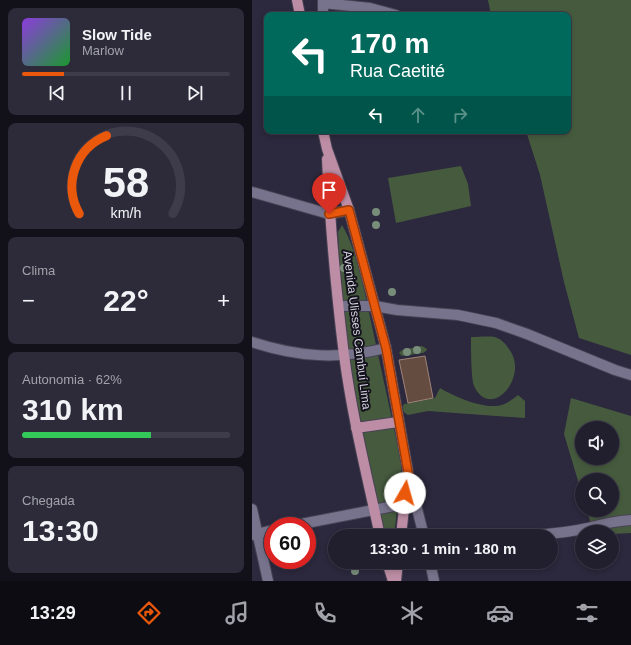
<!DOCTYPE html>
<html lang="pt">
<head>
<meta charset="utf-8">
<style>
	body { margin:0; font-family:Helvetica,sans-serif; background:#2d2b3a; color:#f1f3f6; height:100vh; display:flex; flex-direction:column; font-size:15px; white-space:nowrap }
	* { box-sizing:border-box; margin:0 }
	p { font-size:13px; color:#a2a2aa }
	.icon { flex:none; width:22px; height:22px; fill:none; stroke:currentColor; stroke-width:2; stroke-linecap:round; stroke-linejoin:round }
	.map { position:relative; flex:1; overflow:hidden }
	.details { display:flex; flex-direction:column; gap:8px; padding:8px; background:#121019; width:252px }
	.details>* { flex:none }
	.top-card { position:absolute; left:12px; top:12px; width:307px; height:122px; border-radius:8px; box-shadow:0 2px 6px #0003,0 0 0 1px #3e3c4a; background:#00695c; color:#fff; overflow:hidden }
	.buttons { position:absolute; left:323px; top:421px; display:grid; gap:8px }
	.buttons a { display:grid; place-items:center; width:44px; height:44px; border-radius:50%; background:#211e2e; box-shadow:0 2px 6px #0003,0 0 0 1px #3e3c4a; font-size:20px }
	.speed { position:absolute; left:12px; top:517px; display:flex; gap:8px; font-size:20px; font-weight:700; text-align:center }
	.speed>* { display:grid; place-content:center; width:52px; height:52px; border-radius:50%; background:#211e2e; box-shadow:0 2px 6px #0003,0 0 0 1px #3e3c4a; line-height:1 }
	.speed .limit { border:6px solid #d22; background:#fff; color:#111 }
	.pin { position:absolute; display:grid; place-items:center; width:34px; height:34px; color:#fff; margin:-41px -17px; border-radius:50% 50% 50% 0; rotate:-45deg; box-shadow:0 0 4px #0007 }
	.pin .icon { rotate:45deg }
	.me { position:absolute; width:44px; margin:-22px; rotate:7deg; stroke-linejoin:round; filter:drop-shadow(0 0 3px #0008) }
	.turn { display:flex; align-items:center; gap:14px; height:84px; padding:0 20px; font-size:18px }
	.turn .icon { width:52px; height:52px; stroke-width:2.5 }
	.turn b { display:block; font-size:28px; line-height:34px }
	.lanes { display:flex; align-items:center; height:38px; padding:0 20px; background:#0003; justify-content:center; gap:20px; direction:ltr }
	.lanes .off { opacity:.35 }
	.big { font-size:30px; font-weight:800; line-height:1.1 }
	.details .widget { flex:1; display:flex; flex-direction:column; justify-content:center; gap:6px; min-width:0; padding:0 14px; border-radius:8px; background:#2d2b3a }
	.details .dial { align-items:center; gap:0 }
	.dial svg { height:104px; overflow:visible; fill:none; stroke:#3e3c4a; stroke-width:7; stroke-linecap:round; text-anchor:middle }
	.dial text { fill:#f1f3f6; stroke:none }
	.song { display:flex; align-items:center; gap:12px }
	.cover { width:48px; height:48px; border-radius:6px; background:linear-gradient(135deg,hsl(270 70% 55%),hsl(130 70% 35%)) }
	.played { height:4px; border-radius:2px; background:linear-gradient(90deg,#ea580c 20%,#3e3c4a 20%) }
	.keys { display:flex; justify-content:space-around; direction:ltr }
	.heat { display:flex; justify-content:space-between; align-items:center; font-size:22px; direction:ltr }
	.charge { height:6px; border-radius:3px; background:linear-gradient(90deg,#34c759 62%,#3e3c4a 0) }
	.trip { position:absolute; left:76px; top:529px; width:230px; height:40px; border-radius:20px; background:#211e2e; box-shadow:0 2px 6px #0003,0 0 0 1px #3e3c4a; font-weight:800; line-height:40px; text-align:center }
	.tabs { display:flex; height:64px; justify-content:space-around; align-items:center; background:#0d0c12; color:#a2a2aa }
	.tabs .icon { width:28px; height:28px }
	.tabs .on { color:#ea580c }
	.tabs b { font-size:18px; color:#f1f3f6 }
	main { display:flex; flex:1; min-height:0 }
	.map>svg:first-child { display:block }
	.green { fill:#465b3e; fill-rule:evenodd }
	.building { fill:#654c41; stroke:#a08478 }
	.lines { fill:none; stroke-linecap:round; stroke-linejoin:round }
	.minor-casing { stroke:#474254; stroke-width:12 }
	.major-casing { stroke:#474254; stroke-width:12 }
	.minor { stroke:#78738c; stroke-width:10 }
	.major { stroke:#bc8da4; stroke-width:10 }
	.tree { fill:#798e7a }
	.route-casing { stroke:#983908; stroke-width:10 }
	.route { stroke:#ea580c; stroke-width:7 }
	.labels { text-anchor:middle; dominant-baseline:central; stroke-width:4; stroke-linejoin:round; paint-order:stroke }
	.street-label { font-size:12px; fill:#d4d1df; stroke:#14121c }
</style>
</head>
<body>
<main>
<section class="details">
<div class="widget">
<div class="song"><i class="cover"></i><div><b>Slow Tide</b><p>Marlow</p></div></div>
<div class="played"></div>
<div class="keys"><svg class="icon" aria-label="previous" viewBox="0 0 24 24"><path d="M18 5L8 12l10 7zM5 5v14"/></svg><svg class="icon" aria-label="pause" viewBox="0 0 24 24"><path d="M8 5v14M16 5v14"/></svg><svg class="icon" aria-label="next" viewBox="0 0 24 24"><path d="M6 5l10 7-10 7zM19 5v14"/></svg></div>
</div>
<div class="widget dial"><svg viewBox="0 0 100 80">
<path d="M14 69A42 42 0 1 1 86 69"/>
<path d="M14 69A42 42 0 0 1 35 9" stroke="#ea580c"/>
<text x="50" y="56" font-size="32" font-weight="700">58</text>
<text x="50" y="72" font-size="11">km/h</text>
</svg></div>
<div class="widget"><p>Clima</p>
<div class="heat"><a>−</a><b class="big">22°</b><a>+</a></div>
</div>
<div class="widget"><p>Autonomia · 62%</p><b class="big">310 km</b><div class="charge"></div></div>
<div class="widget"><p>Chegada</p><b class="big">13:30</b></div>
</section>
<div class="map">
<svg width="379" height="581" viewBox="0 0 379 581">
	<rect width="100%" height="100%" fill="#2c283d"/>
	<path class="green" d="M236,0h143v355l-52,-17 -15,-56 -24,-107 -14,-44h42v-116h-77z
		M209,166l7,18 3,22 -75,17 -8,-45z
		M90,225c9,15 14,33 19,50l41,191 -8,70h-10l-36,-177 -9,-107 -1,-20z
		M219,337c7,0 17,-1 24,0 6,2 11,7 14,12 21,27 -18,73 -35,37 -3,-8 -3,-39 -3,-49z
		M170,346l5,3 -1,2 -3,2 -21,3 -3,-3 3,-3z
		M188,388c15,9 45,22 62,17 6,-2 11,-6 16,-10l7,6v17l-97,-7 -20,4c-4,-2 -7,-6 -4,-11l31,-6z
		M319,398l60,18v117l-19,1v-2h-19l-6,-22h25v-30h-30v14l-18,-60zM330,428h30v30h-30z"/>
	<path class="building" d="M173,356l8,42 -25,5 -9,-43z"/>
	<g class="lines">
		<g class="minor-casing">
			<path id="minor" d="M71,0v15
				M71,3l47,5 26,7
				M0,192l77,22 20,-4
				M87,306h36l22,4 61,5 38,8 31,11 88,36 16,5
				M0,342c46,15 87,18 134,6
				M156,474l16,62
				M0,509l16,72
				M39,526l113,-22
				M0,535l21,-5
				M282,535c18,-1 36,-3 54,-7 14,-4 28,-7 43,-8
				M178,562l4,19"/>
		</g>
		<g class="major-casing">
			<path id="major" d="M45,0l3,15
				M71,131l4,18 22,61 37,138 22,124 -7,64
				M75,159c3,66 9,131 17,196 8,61 23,121 36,181
				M104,428l42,-6
				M135,562l6,19
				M144,581l2,-19"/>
		</g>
		<use href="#minor" class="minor"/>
		<use href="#major" class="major"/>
	</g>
	<g class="tree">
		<circle cx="124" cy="212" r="4"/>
		<circle cx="124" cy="225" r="4"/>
		<circle cx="92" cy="268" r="4"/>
		<circle cx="140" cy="292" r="4"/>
		<circle cx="165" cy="350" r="4"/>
		<circle cx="155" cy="352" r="4"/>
		<circle cx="103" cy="571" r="4"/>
	</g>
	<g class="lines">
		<g class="route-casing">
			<path id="route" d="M77,214l20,-4 37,138 22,124 -3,21"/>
		</g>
		<use href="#route" class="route"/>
	</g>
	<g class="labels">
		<g class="street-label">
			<text transform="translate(105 330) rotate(83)">Avenida Ulisses Cambuí Lima</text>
		</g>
	</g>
</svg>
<div class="buttons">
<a><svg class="icon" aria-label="sound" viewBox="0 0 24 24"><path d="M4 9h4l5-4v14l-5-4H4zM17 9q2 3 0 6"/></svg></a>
<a><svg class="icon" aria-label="search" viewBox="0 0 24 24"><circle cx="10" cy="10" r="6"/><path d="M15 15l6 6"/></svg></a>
<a><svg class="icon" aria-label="layers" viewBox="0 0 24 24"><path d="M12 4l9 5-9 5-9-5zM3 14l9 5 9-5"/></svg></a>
</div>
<div class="speed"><div class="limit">60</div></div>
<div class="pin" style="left:77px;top:214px;background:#d93025"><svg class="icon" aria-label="arrive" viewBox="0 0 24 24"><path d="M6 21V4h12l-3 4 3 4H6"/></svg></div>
<svg class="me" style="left:153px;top:493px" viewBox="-20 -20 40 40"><circle r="19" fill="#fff"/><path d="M0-13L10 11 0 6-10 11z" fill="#ea580c"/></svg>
<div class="trip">13:30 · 1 min · 180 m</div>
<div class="top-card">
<div class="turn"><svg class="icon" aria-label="left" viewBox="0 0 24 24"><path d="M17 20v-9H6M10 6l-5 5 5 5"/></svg><div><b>170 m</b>Rua Caetité</div></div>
<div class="lanes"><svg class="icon" aria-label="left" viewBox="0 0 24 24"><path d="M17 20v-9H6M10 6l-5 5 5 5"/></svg><svg class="icon off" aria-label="ahead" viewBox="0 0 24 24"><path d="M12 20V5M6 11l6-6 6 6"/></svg><svg class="icon off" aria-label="right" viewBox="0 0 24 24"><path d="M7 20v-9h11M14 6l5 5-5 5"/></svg></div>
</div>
</div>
</main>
<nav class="tabs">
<b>13:29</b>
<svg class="icon on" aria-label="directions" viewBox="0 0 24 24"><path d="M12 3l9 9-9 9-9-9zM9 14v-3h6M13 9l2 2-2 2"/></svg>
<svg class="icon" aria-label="music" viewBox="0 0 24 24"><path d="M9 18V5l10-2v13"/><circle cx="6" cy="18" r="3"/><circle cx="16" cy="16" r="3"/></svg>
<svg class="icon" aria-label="phone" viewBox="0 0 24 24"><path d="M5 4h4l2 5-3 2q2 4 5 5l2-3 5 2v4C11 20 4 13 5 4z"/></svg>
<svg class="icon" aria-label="climate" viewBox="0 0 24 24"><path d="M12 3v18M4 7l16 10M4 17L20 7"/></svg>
<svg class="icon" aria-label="car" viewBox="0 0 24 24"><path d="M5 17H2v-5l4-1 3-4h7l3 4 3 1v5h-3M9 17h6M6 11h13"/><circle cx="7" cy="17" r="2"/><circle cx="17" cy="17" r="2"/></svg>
<svg class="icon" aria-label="filters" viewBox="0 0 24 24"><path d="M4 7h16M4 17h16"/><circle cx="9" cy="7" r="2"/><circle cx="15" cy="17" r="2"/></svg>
</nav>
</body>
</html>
